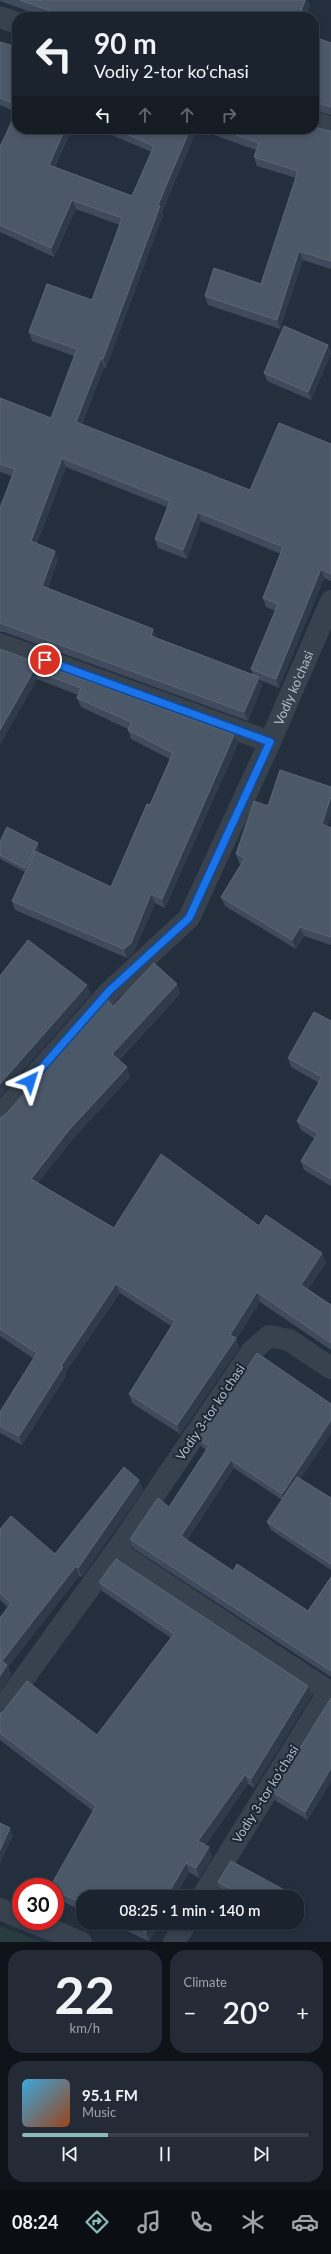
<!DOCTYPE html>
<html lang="en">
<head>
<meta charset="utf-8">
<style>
	body { margin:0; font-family:Lato,sans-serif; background:#242b36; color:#f1f3f6; height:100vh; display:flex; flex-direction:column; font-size:15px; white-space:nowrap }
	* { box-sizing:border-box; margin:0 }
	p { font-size:13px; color:#a0a4aa }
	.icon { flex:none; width:22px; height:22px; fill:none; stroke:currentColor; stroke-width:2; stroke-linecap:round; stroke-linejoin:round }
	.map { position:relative; height:1942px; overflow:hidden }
	.sheet { display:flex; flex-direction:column; gap:8px; padding:8px; background:#0f1319; flex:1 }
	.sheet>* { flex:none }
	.banner { position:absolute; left:12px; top:12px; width:307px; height:122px; border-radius:16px; box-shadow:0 2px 6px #0003,0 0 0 1px #39404a; background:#1b232e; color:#f1f3f6; overflow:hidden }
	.speed { position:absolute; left:12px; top:1878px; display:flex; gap:8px; font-size:20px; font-weight:700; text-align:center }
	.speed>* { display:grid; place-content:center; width:52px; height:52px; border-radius:50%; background:#1b232e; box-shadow:0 2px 6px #0003,0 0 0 1px #39404a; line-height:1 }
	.speed .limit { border:6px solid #d22; background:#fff; color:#111 }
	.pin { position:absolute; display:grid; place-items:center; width:34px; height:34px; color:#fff; margin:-17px; border:2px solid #fff; border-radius:50%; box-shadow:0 1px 4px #0007 }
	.me { position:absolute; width:44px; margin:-22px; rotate:41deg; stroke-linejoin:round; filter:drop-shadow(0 0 3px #0008) }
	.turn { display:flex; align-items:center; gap:14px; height:84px; padding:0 16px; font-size:18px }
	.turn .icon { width:52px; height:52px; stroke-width:2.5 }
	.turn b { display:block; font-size:28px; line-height:34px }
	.lanes { display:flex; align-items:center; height:38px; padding:0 16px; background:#0003; justify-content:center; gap:20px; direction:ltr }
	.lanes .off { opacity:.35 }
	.big { font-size:30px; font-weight:600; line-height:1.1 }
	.sheet .tile { flex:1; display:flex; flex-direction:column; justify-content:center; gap:6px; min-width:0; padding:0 14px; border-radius:16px; background:#242b36 }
	.sheet .dial { align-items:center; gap:0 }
	.dial b { font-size:52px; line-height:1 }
	.song { display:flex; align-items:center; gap:12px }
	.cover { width:48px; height:48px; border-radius:6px; background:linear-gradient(135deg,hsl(200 70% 55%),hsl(20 70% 35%)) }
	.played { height:4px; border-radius:2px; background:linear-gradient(90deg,#8bbbb9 30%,#39404a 30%) }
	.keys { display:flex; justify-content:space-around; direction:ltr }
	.heat { display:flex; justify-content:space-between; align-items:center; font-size:22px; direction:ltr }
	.sheet .tiles { flex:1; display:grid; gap:8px; grid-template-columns:1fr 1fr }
	.tile:last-child { grid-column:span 2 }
	.trip { position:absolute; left:76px; top:1890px; width:228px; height:40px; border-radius:16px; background:#1b232e; box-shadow:0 2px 6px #0003,0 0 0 1px #39404a; font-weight:600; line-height:40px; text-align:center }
	.tabs { display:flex; height:64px; justify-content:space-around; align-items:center; background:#0b0e12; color:#a0a4aa }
	.tabs .icon { width:28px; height:28px }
	.tabs .on { color:#8bbbb9 }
	.tabs b { font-size:18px; color:#f1f3f6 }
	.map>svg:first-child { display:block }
	.green { fill:#263c3f }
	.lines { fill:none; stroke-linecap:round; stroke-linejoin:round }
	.minor { stroke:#38414e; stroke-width:22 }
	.wall { fill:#3f4b5c; fill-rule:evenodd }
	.shaded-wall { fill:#2f3b4b }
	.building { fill:#4b5868; stroke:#5c6777 }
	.route-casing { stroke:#114b97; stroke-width:10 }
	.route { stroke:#1a73e8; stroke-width:7 }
	.labels { text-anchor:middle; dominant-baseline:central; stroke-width:4; stroke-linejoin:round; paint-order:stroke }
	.street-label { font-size:13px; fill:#b4bcc9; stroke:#1d2633 }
</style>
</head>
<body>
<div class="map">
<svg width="331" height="1942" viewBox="0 0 331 1942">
	<rect width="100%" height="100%" fill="#242f3e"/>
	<path class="green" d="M0,1926l43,16h-43z"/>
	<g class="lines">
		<g class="minor">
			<path d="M0,17l17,6"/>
			<path d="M314,122l17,6"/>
			<path d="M0,644l270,98"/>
			<path id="s1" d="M0,1115l110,-124 79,-73 81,-176 61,-141"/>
			<path d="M331,1368l-42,-28 -20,-4 -17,15 -136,200 215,142"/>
			<path d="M0,1711l116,-160"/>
			<path d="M202,1897l127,-206"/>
			<path d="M0,1909l21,9"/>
			<path d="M29,1921l52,21"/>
			<path d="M174,1942l12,-19"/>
		</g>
	</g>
	<path class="wall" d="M0,0h307l3,6 -4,11h-261l-45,-16z
		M314,37l17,6v72l-17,-5z
		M0,42l17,5v82h55l-17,38 77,29 20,-44 -55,-23h217l16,2h1v138l-28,-9 -23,69 -72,-24 -3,-9 56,-12 35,-106 -39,-12 -3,-9 2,-7 -59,-21 -35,83 1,3 -57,153 -2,-1 -22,58 168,65 81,-46v137l-7,-3 -45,110 -19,-8 2,6 -14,35 -244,-89h-4v-124l12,-32 -12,-4v-74l51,20 23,-62 -42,-15 -3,-9 63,-32 28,-75 -44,-16 -22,48 -54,-25v-85l16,-35 -16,-7zM66,467l101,40 -12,32 3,9 29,11 14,-38 80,33 -18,44 3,9 10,4 -25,58 2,6 -96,-37 -109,-50 10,-28 -21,-17z
		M328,345l3,8 -20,47 -44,-19 -3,-8z
		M0,649l238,95 -73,164 -10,-5 -21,49 -7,6 -112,-48 -3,-9 13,-29 -25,-13v-17l39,6 -2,4 74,35 39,-82 20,-46 -39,-20 -3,-9v-1l-47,-22 -4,-9 1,-3 -41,-16 -37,66z
		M331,787v28l-4,11 4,2v117l-27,-9 -8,13 -71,-43 -4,-9 20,-33 -2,-1 -3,-9 32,-48z
		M177,984l3,10 -61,66 11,17 -58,63 -34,43 76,45 145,-2 63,27 4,10 -18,26 23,16v45l-71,-48 -24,38 3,8 -59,86 -48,-31 -3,-9 42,-68 -51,-33 -55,80 1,3 -44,69 -22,-12v-21l34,-53 -34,-23v-218l6,-4 107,-108z
		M331,1021v165l-27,-16 -3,-9 14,-22 -14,-9 -4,-9 22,-38 -28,-16 -3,-9z
		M198,1439l103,40 30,19v72l-60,-40 -4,-8 15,-22 -48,-32 -47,72 46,31 75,40 23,-34v100l-198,-129 -3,-9 39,-32 37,-57 -4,-3z
		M139,1480l4,10 -61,87 -3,-1 -71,91 3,8 -11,16v-73l8,-11 -8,-7v-71l55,25z
		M99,1582l213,113 -58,93 -6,-4 -43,61 4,2 3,10 -13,21 -10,-6 -14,25h-92v14l-28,-13v-11l38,-76 -93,-71v-27l97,22 74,-97 -69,-47z
		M331,1698l-23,122 -32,-19 -3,-9z
		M218,1882l72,11 1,4h-57l-13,-7z
		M109,1923h51l-11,18z"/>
	<path class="shaded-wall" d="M305,0h2l3,6 -4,11h-7z
		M65,129h7l-20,45 -3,-9z
		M190,129h7l-35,83 1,3 -57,153 -3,-9 55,-154z
		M72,200l4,9 -22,48 -3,-9z
		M299,251l4,9 -23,69 -3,-9z
		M328,345l3,8 -20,47 -3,-8z
		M101,358l3,9 -24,64 -4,-9z
		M62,458l4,9 -32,83 -3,-9z
		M198,512l3,9 -14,38 -4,-9z
		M55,551l3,9 -13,35 -3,-9z
		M321,569l3,9 -45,110 -3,-9z
		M153,629l4,9 -6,-2z
		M34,670l3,9 -37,66v-15z
		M259,677l3,9 -14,35 -4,-9z
		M234,735l4,9 -73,164 -3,-9z
		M331,796v19l-6,18 -3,-9z
		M38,843l1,5 -13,25 -1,-5z
		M151,894l4,9 -21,49 -7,6 -3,-9z
		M300,927l4,9 -8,13 -4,-9z
		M177,984l3,10 -65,69 -3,-9z
		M87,985l4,9 -91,103v-13z
		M127,1067l3,10 -58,63 -38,48 -3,-9 38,-49z
		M322,1253l4,10 -22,31 -3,-9z
		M116,1284l4,9 -55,80 1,3 -44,69 -3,-9 42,-70z
		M257,1292l3,10 -24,38 3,8 -59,86 -3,-9 53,-90z
		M331,1420v14l-46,68 -3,-8z
		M231,1460l3,8 -50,76 -3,-8z
		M139,1480l4,10 -61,87 -4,-9z
		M76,1566l3,10 -71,91 3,8 -11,16v-15l2,-15z
		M308,1686l4,9 -58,93 -3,-9z
		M331,1768v14l-23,38 -3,-8z
		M245,1775l3,9 -46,67 -4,-10z
		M10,1828l3,8 -13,28v-14z
		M209,1847l3,10 -13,21 -3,-10z
		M186,1863l3,9 -14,25h-9z
		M290,1893l1,4h-3z
		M151,1923h9l-11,18 -3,-9z"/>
	<path class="building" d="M20,0h285l-6,17h-232z
		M314,37l17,6v64l-17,-5z
		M0,42l17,5v58l-17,-7z
		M17,110v19h48l-16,36 83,31 22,-50 -39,-17h75l-32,76 2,1 -57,153 -2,-1 -25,64 174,68 29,-67 52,21v130l-10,-5 -45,110 -25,-10 27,-65 -15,-6 20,-51 -85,-35 -15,38 -28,-11 15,-38 -108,-43 -31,83 24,10 -13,35 111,43 -2,7 108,41 -15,35 -244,-89v-115l15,-39 -15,-5v-66l51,20 26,-69 -48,-17 18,-48 45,16 30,-82 -50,-18 -21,48 -51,-23v-78z
		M314,127l16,4h1v130l-32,-10 -22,69 -72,-24 9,-28 47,16 37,-113 -44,-14 5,-14 -40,-14h95z
		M284,326l44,19 -20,47 -44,-19z
		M0,649l234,86 -72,164 -11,-5 -20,49 -7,6 -112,-48 23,-50 76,36 36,-83 3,1 23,-52 -45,-23 3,-8 -54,-24 4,-10 -47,-18 -34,60z
		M280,770l51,17v9l-9,28 9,4v109l-31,-10 -8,13 -71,-43 24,-39 -9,-4 18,-53 14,5z
		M7,827l31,16 -13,25 -25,-13v-13z
		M28,940l59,45 -87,99v-108z
		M154,963l23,21 -65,70 15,13 -58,63 -38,49 83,49 47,-74 98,72 7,-11 56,38 -21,32 30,20v38l-74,-51 -27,43 6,3 -59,87 -48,-31 46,-73 -59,-37 -55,82 2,1 -44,69 -19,-10v-14l37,-59 -37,-24v-211l6,-4 101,-114 6,6z
		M314,1012l17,9v158l-30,-18 17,-28 -21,-12 25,-44 -34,-19z
		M257,1353l74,51v16l-49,74 -51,-34 -50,76 52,35 4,-7 71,47 23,-34v94l-201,-132 28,-41 11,9 40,-61 -11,-7z
		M124,1467l15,13 -61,88 -2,-2 -74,95 5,4 -7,11v-58l11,-15 -11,-10v-64l11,-13 44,38z
		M297,1477l34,21v66l-64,-42z
		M116,1559l192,127 -57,93 -6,-4 -47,66 11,6 -13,21 -10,-5 -20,34h-83v6l-28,-12v-4h-5l46,-81 -96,-73v-20h2l25,-32 70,54 77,-101 -75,-52z
		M331,1698v70l-26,44 -32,-20z
		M0,1823l10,5 -10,22z
		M231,1861l59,32 -2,4h-42l-28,-15z
		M127,1923h24l-5,9z"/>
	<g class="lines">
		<g class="route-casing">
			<path id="route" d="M30,1081l80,-91 79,-72 81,-176 -225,-82"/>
		</g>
		<use href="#route" class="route"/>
	</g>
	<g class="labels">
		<g class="street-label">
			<text stroke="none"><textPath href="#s1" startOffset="526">Vodiy ko'chasi</textPath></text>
			<text transform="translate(210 1412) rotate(-56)">Vodiy 3-tor koʼchasi</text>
			<text transform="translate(265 1794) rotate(-58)">Vodiy 3-tor koʼchasi</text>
		</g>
	</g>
</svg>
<div class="speed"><div class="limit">30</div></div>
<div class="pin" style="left:45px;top:660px;background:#d93025"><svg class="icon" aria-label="arrive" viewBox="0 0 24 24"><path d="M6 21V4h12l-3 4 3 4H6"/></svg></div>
<svg class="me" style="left:30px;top:1081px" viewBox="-20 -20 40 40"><path d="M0-17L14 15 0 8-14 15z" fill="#1a73e8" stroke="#fff" stroke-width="4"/></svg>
<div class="trip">08:25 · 1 min · 140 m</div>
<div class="banner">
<div class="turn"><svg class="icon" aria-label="left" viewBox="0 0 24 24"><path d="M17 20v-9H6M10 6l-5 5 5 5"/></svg><div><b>90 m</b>Vodiy 2-tor ko‘chasi</div></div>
<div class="lanes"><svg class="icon" aria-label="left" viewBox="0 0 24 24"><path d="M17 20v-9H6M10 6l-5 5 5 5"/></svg><svg class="icon off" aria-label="ahead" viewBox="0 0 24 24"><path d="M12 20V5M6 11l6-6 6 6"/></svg><svg class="icon off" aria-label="ahead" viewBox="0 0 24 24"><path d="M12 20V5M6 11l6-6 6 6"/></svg><svg class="icon off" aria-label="right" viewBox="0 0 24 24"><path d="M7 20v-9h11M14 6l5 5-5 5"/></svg></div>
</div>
</div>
<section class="sheet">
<div class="tiles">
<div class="tile dial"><b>22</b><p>km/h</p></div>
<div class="tile"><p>Climate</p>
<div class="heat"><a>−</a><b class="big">20°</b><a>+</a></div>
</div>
<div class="tile">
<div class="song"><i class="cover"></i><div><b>95.1 FM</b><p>Music</p></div></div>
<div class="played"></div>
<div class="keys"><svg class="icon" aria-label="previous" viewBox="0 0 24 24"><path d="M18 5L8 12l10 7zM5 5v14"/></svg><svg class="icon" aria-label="pause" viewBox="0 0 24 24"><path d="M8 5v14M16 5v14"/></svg><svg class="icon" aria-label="next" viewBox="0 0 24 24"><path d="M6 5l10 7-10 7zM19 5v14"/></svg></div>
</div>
</div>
</section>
<nav class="tabs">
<b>08:24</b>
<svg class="icon on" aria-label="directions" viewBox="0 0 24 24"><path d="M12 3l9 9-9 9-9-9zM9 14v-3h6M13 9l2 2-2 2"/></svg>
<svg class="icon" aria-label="music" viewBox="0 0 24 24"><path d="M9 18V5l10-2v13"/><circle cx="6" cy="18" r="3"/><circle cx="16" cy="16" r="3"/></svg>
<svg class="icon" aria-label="phone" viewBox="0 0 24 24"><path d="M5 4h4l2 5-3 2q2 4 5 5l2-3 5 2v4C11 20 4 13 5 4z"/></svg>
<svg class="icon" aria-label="climate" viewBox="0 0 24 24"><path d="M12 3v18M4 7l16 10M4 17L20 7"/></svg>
<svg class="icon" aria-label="car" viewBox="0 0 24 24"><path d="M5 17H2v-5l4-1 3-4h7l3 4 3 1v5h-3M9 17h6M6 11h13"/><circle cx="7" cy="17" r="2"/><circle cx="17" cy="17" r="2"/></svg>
</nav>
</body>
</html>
